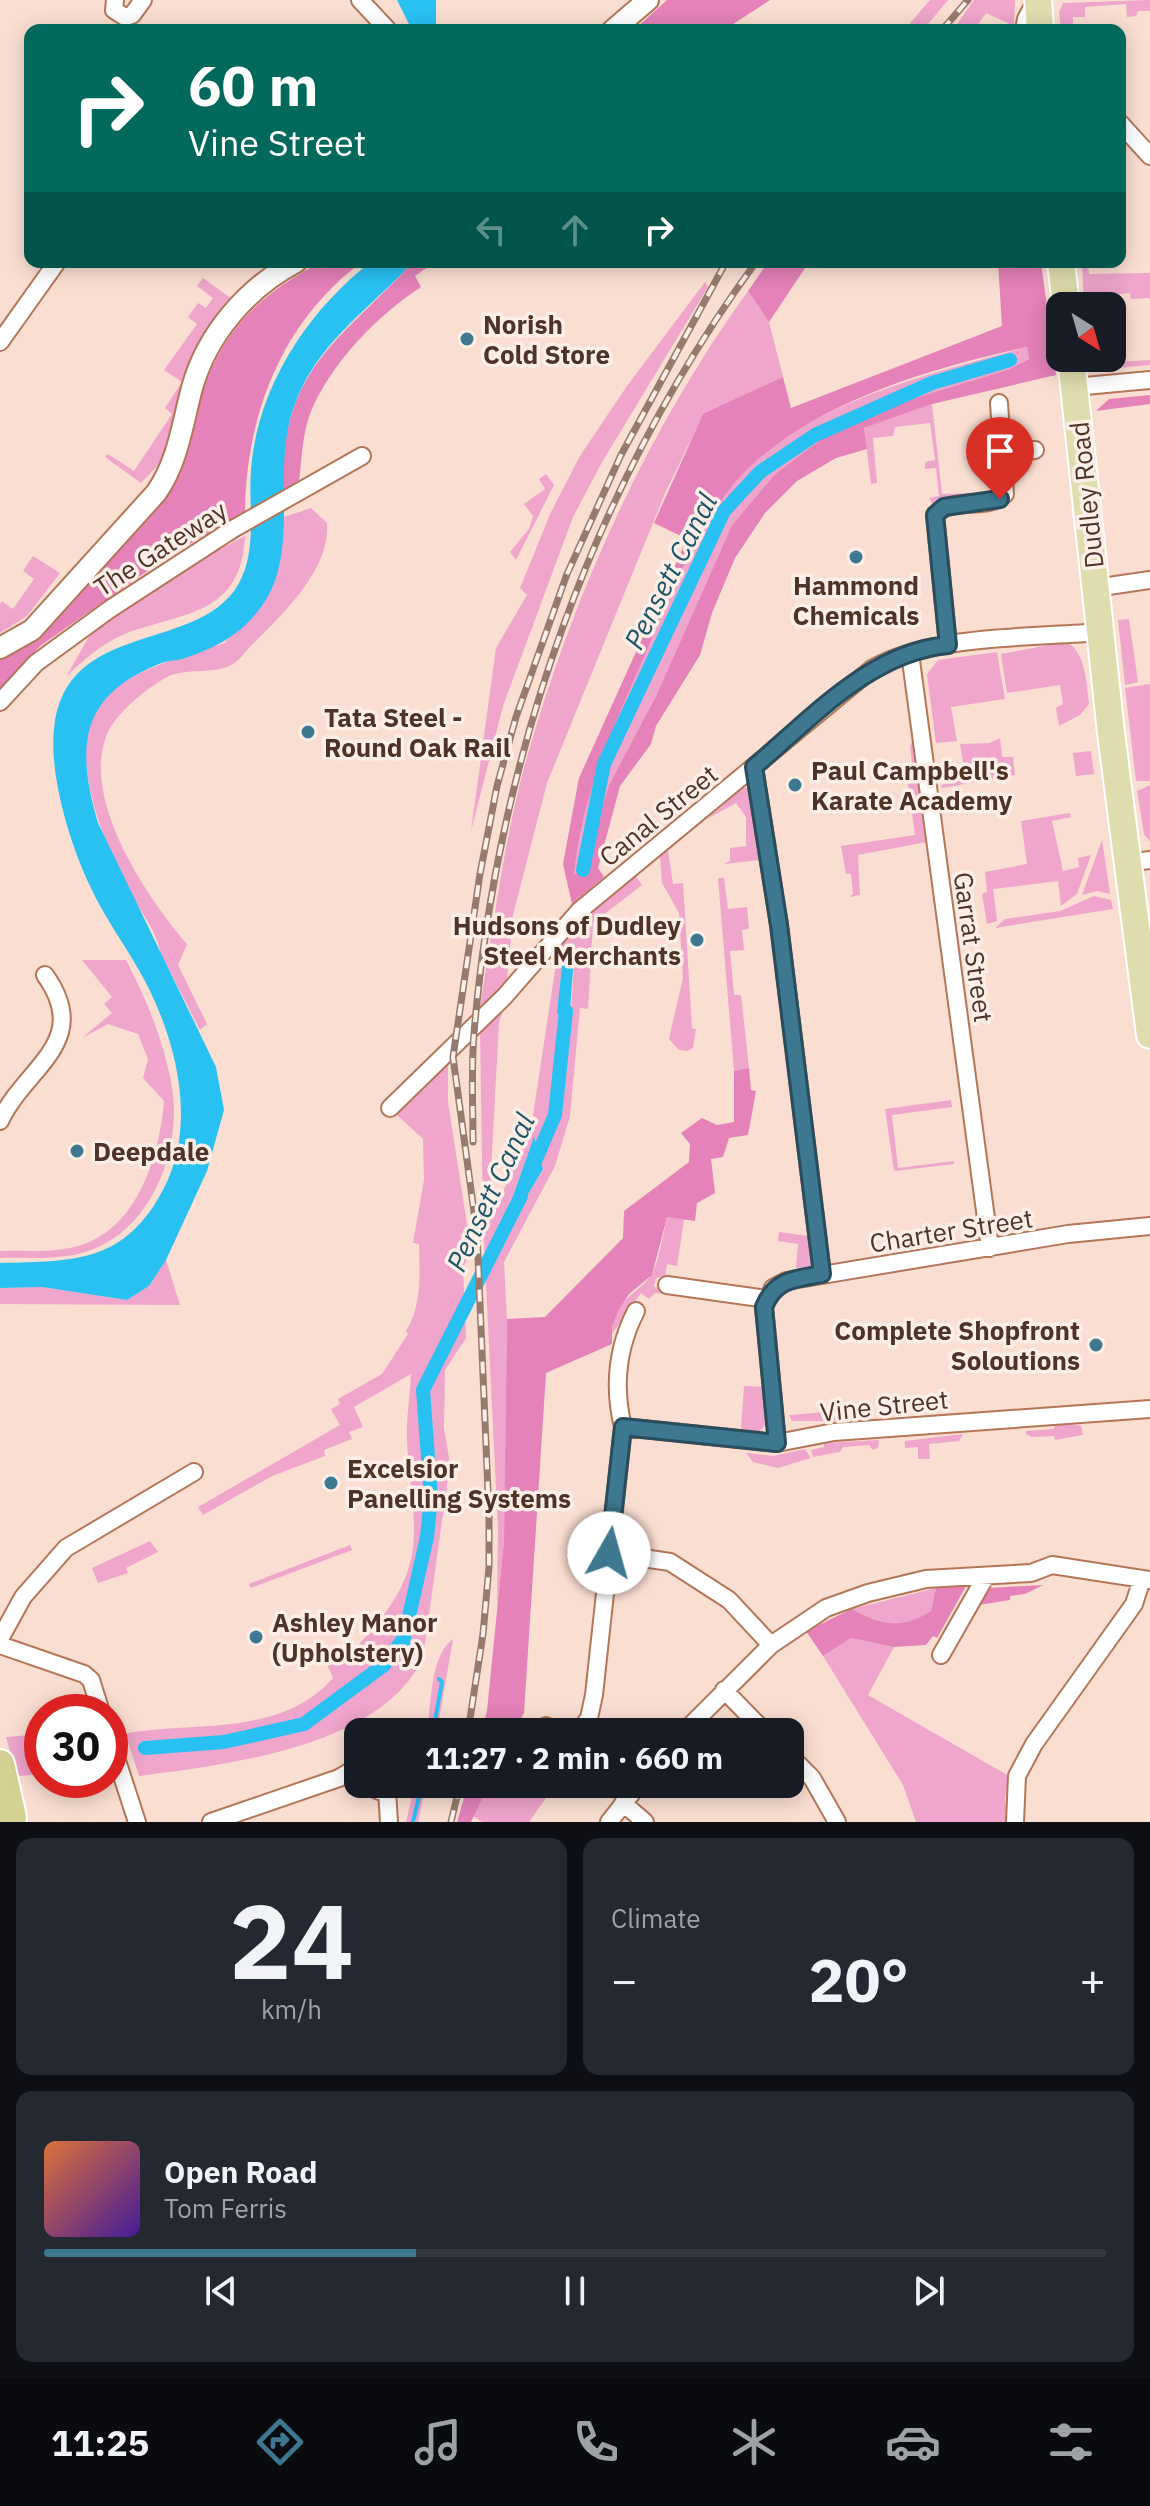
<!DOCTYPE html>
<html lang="en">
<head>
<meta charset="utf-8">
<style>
	body { margin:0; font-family:"IBM Plex Sans",sans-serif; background:#242831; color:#f1f3f6; height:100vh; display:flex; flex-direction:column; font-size:30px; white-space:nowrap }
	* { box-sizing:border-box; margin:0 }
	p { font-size:26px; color:#9ea1a6 }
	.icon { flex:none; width:44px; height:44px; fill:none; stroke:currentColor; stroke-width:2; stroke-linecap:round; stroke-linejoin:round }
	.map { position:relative; height:1822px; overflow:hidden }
	.side { display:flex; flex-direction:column; gap:16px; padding:16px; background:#0d0f14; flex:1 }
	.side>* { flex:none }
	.banner { position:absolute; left:24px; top:24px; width:1102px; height:244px; border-radius:16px; box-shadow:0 4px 20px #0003; background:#00695c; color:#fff; overflow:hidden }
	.needle { width:52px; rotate:143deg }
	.controls { position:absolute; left:1046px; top:292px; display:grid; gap:16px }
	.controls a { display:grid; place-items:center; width:80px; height:80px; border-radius:16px; background:#171b24; box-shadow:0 4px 20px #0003; font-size:40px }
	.speed { position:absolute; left:24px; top:1694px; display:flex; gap:16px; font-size:40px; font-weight:700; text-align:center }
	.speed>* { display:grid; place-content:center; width:104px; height:104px; border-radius:50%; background:#171b24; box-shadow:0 4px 20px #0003; line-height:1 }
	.speed .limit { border:12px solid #d22; background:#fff; color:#111 }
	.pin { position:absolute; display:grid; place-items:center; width:68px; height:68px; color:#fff; margin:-82px -34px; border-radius:50% 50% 50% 0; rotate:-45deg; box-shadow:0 0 8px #0007 }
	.pin .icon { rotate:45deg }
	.me { position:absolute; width:88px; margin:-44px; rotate:7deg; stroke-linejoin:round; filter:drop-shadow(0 0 6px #0008) }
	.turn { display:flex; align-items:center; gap:28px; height:168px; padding:0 32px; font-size:36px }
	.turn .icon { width:104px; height:104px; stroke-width:2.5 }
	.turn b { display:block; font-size:56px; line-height:68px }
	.lanes { display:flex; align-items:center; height:76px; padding:0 32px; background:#0003; justify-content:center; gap:40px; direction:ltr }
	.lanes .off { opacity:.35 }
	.big { font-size:60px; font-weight:700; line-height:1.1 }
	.side .card { flex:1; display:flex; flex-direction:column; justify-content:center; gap:12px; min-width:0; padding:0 28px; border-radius:16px; background:#242831 }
	.side .dial { align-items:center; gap:0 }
	.dial b { font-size:104px; line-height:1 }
	.song { display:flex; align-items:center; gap:24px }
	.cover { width:96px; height:96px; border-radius:12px; background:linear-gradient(135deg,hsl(20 70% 55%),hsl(260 70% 35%)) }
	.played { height:8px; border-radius:4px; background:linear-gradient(90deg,#3d7890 35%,#363941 35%) }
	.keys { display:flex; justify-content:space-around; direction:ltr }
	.heat { display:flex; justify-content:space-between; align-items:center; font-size:44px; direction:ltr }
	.side .tiles { flex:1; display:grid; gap:16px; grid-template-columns:1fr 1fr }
	.card:last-child { grid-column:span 2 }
	.trip { position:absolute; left:344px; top:1718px; width:460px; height:80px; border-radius:16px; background:#171b24; box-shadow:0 4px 20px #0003; font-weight:700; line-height:80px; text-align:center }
	.dock { display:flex; height:128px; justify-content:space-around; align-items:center; background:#090b0e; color:#9ea1a6 }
	.dock .icon { width:56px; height:56px }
	.dock .current { color:#3d7890 }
	.dock b { font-size:36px; color:#f1f3f6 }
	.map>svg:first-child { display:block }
	.green { fill:#efa5cc; fill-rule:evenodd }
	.forest { fill:#e482b9; fill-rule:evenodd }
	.water { fill:#29c0f2 }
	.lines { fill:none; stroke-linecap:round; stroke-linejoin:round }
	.stream { stroke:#29c0f2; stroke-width:4 }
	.canal { stroke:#29c0f2; stroke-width:14 }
	.minor-casing { stroke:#b47657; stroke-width:20 }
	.tertiary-casing { stroke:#b47657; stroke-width:24 }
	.primary-casing { stroke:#fff; stroke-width:30 }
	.trunk-casing { stroke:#fff; stroke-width:32 }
	.minor { stroke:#fff; stroke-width:16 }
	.tertiary { stroke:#fff; stroke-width:20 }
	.primary { stroke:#dfddad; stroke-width:26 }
	.trunk { stroke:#d4d292; stroke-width:28 }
	.rail-casing { stroke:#967a6d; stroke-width:7 }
	.rail { stroke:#fdefe8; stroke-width:4; stroke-dasharray:12; stroke-linecap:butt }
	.route-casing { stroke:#284e5e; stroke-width:20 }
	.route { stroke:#3d7890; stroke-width:14 }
	.poi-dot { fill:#3d7890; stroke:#fdefe8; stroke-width:3 }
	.labels { text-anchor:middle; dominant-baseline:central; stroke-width:7; stroke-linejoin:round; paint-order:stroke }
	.poi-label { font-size:26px; font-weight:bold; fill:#4e3326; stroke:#fdefe8; text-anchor:start }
	.street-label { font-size:26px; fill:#4e3326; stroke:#fdefe8 }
	.water-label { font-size:28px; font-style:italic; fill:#1d5569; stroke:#fdefe8 }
</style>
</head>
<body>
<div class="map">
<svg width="1150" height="1822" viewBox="0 0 1150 1822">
	<rect width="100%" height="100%" fill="#faded1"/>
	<path class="green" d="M930,0h18l-25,30h-19z
		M974,0h41l-1,26 -28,-13 -12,17h-21z
		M1150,0v11h-12l-2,5 -9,1 -1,-13 -41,3v10h-12v13h-12l-2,-18 4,-9z
		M1082,262h6l1,12 61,-1v25l-19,1 -1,-6 -32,4v9h-14z
		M203,278l29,21 -34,46 -16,37 -20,79 -21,22 -36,-26 3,-3 26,17 38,-57 -7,-6 17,-26 -18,-12 33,-46 -9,-7 10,-14 8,5 7,-10 -16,-12z
		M705,282l3,5 -107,177 -28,53 -70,189 -32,125 25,-183 31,-53 -7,-7 31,-76 29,-56 47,-70z
		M748,291l21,31 14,55 -80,38 -37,76 -119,292 -34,132 -6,64 -27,29c13,-80 23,-161 44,-240 47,-169 121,-334 224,-477z
		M1027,347l2,12 -19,10 -95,29 -87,36 -53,40 -43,51 -76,171 -47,89 -26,85 -10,6c3,-18 4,-37 8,-55 12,-55 38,-107 61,-159 28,-64 59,-153 112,-200 75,-66 180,-89 273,-115z
		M1091,358h21l1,4 37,-2v5l-43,4z
		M932,404l10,90 54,-2 -54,7 -9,6 -4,-7 10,-2 -3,-28 -11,1v-7l10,-2 -5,-37 -35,4 -2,9 -20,2 4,45 -6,1 -7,-56z
		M546,474l8,11 -38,75 -6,-8 19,-23 4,-13 -9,-12 21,-15 -6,-10z
		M311,508l16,15c4,46 -45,92 -74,121 -7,6 -14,18 -22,21 -19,10 -47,2 -66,13 -20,12 -51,36 -59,59 -24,64 41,161 81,207l-9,21 29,59 -7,6 -39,-76c-5,-26 -25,-48 -36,-71 -23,-45 -59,-134 -26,-181 21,-28 92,-49 126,-59l57,-104 2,-22z
		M245,536c-4,79 -60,76 -118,97 -23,9 -44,27 -61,44l29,-51 99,-63z
		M33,556l27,17 -33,43 -27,17v-29l2,-3 11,8 21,-30 -11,-8z
		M1129,619l9,63 -13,3 -7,-65z
		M1065,642c20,6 22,43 24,62l-9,11 -21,11 -3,-18 7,-4 -3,-19 -53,8 -6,-39z
		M997,652l8,47 -54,8 6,34 -21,2 -9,-69 11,-14z
		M1150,684v97h-14l-11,-93z
		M915,736l12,106 -69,13 2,40 -11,2 4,-3 -2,-20h-5l-5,-28 74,-11 -7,-51 6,-1 -4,-37z
		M1000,738l2,19h11l2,18 -73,13 -1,-3 16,-3 -1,-8 9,-1 -5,-29 29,-1z
		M1091,751l3,23 -18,2 -3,-23z
		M1150,785v56l-6,-7 -7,-43z
		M743,788h6l11,72 -37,4 7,-3v-13l16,-2v-29l-10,-14 -29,16z
		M1070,813l1,4 -19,4 11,50 16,-4 -1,-9 13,-3 -14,39 -16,12 -3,-25 -65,8 4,32 -10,3 -5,-30 5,-2 -2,-20 42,-8 -6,-43z
		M1102,840l8,54 -13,-3 -15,4z
		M668,850l5,34 10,-1 9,145 4,1 -3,19 -6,3 -8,-1 -10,-11 14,-61 -4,-65 -17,-30 -2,-26z
		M636,876l6,9 -49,38 -5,86 -8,-1 -10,108 -15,50 -51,96 3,58 -3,221 -7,67 1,-79 -15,-306 -3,-193 24,-22 -5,14 -10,186 5,6 38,-92 28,-185 21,-22h7zM574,945c0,28 -2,62 -6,90l-11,-23 6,-56zM534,1139l9,30 -25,42 -12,4z
		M718,878h6l4,31 19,-2 2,22 -7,1 2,20 -14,1 4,44h7l8,73 -15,3z
		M1094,896l17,4 2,9 -118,19 10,-9 55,-8z
		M82,960h44c21,40 38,82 46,127 10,62 -19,140 -81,163 -28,11 -61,7 -91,8v-7c28,-1 61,3 87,-8 53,-21 73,-91 77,-142l-21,-23 5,-19 -10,-25 -30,-10 -26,14 30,-25 -8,-9 8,-7z
		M448,1063v39l23,148 -8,18 3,70 -21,32 -1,58 6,36 -27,193c-40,90 -197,108 -284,119l-11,-34 -10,3 -1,-10c73,-16 161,5 216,-57l-6,-14c26,-9 33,-21 51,-42 53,-64 33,-105 29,-180 -1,-23 3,-46 4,-68l-57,33 9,20 -14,5 3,7 -28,11 1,6 -53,20 -69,39 -5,-8 142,-82 -9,-16 9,-5 -2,-5 44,-25 26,-40 -2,-3c16,-26 14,-57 13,-87l-6,-1 11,-63 -1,-41 -26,-24z
		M951,1100l1,7 -60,8 6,53 56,-7v3l-60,7 -9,-62z
		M667,1217l17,2 -7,47 -10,-2 -2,12 -9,2 -2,9 23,5 2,4 -24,-3 -6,6 -8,-6 -29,41c0,-36 31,-42 41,-62 7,-16 10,-38 14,-55z
		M779,1232l29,4 2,30 -14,2 2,-24 -20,-3z
		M166,1260l14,45 -180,-1v-16l42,-1 85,13 22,-14z
		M744,1386l19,1 3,37 -6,7 -19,-2z
		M839,1411l1,10h-48l-3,-6z
		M1066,1423l15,3 2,9 -28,5 -1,-4 -22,1 -6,-3v-3l28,-2v-3z
		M963,1434l-4,7 -30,3 1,15h-12v-12l-13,1v-7z
		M879,1440l-1,8 -5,2 -4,-5 -26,2 -3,5 -27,5 -2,-7 13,-3v-4z
		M805,1449l6,9 -33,10 -25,-6 -7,-9 27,3z
		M150,1541l8,11 -32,16 2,5 -30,10 -6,-15z
		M350,1545l2,5 -101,38 -2,-4z
		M936,1588l-5,24c-29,18 -49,13 -79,-3z
		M851,1638l43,9 -26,48 141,81 -4,23 3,23h-92l-13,-37 -80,-129z
		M453,1639l-16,93h-10c4,-26 3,-77 26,-93z
		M42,1734v12l-11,4 6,14 5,2v6l-6,-3 -3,6 -16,1 -11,-39z
		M415,1784h11l-8,38h-12z
		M489,1784h67l-27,38h-47l-9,-6z"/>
	<path class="forest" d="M667,0h103l-46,30h-90z
		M321,262h41c-80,59 -116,153 -117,250l-76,44 -129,90 -40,44v-36l51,-31 117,-128c14,-24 18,-50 26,-76 22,-80 54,-118 127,-157z
		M413,262h22l-20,14 6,11c-43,28 -88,74 -109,122 -10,22 -10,50 -13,73l-16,9c-3,-124 57,-149 130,-229z
		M768,262h41l-40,60 -21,-31z
		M998,262h43l15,113 -124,29 -68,24 3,21 -31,9 -39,23 -32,32 -30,45 -23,55 -12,42 -44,71 -5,18 -31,42 -22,82 6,9 -32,27 -9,-40 16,-86 108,-239 -33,-16 49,-109 80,-37 8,31 211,-82zM1027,347l2,12 -19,10 -95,29 -87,36 -53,40 -43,51 -76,171 -47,89 -26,85 -9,5c7,-77 37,-143 68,-213 28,-64 59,-153 113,-200 72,-64 181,-95 272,-115z
		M1150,395v9l-54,7 13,-12z
		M749,1068l2,22 5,1 -8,44 -19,3 -6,19 -12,2 4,34 -18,10 -2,18 -28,-4 -15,58 -23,19 -11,17 -6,16v17l-66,29 -22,340 -10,19h-33l6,-21 17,-170 3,-222 38,-2 78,-79 1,-27 65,-49 1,-18 -9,-11 21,-15 15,7 17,-3v-51z
		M1043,1585l-18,9 -15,2v4l-31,5 9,-17z
		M966,1586l-29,52 -4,-2 -7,9 -32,2 -43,-9 -28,18 -17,-25 46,-22c29,16 50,21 79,2l5,-23z
		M468,1784h21l-18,38h-14z"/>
	<path class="water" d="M397,0h39v30h-24z
		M371,262h42c-50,54 -109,89 -125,167 -12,57 10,128 -27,178 -20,27 -42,39 -73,50 -9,4 -20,3 -29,7 -80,32 -83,83 -61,159l118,244 8,43 -17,61 -41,89 -17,26 -22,14 -85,-13 -42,1v-25c76,-2 125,0 164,-75 33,-64 13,-146 -19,-207 -17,-32 -40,-62 -55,-95 -20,-42 -41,-111 -36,-157 11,-110 143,-75 184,-144 20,-35 10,-76 13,-115 6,-82 56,-159 120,-208z
		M575,944l-7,92 -11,-24 6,-56z
		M534,1137l9,32 -25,42 -12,5z"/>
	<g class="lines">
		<path class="stream" d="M404,1638l14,19
			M433,1732l9,-50 -3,-3
			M413,1822l9,-38"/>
		<path class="canal" d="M583,870l21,-106 120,-253 36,-39 55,-37 117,-52 78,-23
			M530,1173l25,-58 11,-104
			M145,1748l79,-6 80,-18 80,-59 20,-27 23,-101 4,-39 -8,-108 98,-194"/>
		<g class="minor-casing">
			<path id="minor" d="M115,0l-1,10 11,7 7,-2 11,-15
				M360,0l28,30
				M1024,30l2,-11 10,-19
				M1120,123l30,33
				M0,342l57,-80
				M1074,387l76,-7
				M1004,453l31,-3
				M1095,588l55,-8
				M948,645l-13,-130c18,-20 51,-3 70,-21l-6,-91
				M910,653l80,595
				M0,702l36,-39 74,-54 123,-80 129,-73
				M754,767l25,158 43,349
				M1127,863l23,-3
				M390,1108l114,-111 75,-86 293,-242c61,-35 158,-31 228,-37
				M0,1121c26,-55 93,-79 45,-146
				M667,1285l100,14
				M623,1427l154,16 57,-11 316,-23
				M777,1443l-13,-136 9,-19 13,-7 282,-47 82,-8
				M609,1553l61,9 59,38 42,45
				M0,1639l23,-42 43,-49 128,-76
				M0,1645l84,29 7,6 10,32
				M941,1655l45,-79
				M724,1690l41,42
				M546,1726l9,6
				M579,1732l10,-14 5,-23 29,-268c-10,-41 -6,-79 13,-116
				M684,1732l87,-87 55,-37 42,-15 58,-14 105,-6 21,-8 98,15
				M110,1739l27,83
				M790,1756l22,22 25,44
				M366,1784l13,7 21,-7
				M387,1791l2,31
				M623,1803l22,19
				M211,1822l128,-44 19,-11
				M609,1822l30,-38
				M1015,1822l2,-46 17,-32 100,-140 8,-25"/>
		</g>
		<g class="tertiary-casing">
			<path id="tertiary" d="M613,30l35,-30
				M0,648l32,-18 124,-137c22,-31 26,-68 36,-105 15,-54 55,-100 104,-126"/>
		</g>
		<g class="primary-casing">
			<path id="primary" d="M1038,0l2,30
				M1061,262l5,44
				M1071,358l40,375 39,302"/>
		</g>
		<g class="trunk-casing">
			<path id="trunk" d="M0,1764l12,53"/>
		</g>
		<use href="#minor" class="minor"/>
		<use href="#tertiary" class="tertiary"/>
		<use href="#primary" class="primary"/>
		<use href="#trunk" class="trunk"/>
		<g class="rail-casing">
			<path id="rail" d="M942,30l26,-30
				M473,1142c0,-36 -2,-73 1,-109 23,-275 119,-548 282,-771
				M468,1732l15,-98 6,-67v-52l-12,-281 -24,-177 27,-183 17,-88 19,-69 51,-143 54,-119 105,-193
				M451,1822l9,-38"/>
		</g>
		<use href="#rail" class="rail"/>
	</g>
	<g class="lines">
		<g class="route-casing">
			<path id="route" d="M609,1553l14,-126 154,16 -13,-136c11,-28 31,-28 58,-33l-43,-349 -25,-158c57,-48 116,-115 194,-122l-13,-130 9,-8 56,-8"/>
		</g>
		<use href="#route" class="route"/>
	</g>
	<g class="poi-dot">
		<circle cx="467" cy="339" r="8"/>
		<circle cx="856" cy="557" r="8"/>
		<circle cx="308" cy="732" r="8"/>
		<circle cx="795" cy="785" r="8"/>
		<circle cx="697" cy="940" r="8"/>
		<circle cx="77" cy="1151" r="8"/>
		<circle cx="1096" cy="1345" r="8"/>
		<circle cx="331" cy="1483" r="8"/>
		<circle cx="256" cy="1637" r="8"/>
	</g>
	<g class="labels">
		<g class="poi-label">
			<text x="483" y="324">Norish<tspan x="483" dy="30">Cold Store</tspan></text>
			<text x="856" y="585" text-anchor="middle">Hammond<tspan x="856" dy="30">Chemicals</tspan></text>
			<text x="324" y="717">Tata Steel -<tspan x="324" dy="30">Round Oak Rail</tspan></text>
			<text x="811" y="770">Paul Campbell's<tspan x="811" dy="30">Karate Academy</tspan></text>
			<text x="681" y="925" text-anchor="end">Hudsons of Dudley<tspan x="681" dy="30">Steel Merchants</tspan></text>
			<text x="93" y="1151">Deepdale</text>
			<text x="1080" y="1330" text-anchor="end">Complete Shopfront<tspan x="1080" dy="30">Soloutions</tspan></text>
			<text x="347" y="1468">Excelsior<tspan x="347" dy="30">Panelling Systems</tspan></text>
			<text x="272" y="1622">Ashley Manor<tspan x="272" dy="30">(Upholstery)</tspan></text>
		</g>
		<g class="street-label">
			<text transform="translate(1086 495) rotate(-96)">Dudley Road</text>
			<text transform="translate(160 548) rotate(-33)">The Gateway</text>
			<text transform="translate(658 815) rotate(-39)">Canal Street</text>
			<text transform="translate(974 947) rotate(82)">Garrat Street</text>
			<text transform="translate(951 1230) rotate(-9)">Charter Street</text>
			<text transform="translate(884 1405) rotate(-6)">Vine Street</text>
		</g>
		<g class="water-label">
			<text transform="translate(670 571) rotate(-63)">Pensett Canal</text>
			<text transform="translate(490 1192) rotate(-65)">Pensett Canal</text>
		</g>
	</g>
</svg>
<div class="controls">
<a><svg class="needle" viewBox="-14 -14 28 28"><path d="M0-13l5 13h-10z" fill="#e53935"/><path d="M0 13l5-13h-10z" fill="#9ea1a6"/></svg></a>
</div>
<div class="speed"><div class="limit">30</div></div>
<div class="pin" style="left:1000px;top:499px;background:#d93025"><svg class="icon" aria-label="arrive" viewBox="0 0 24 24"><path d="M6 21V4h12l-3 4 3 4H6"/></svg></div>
<svg class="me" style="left:609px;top:1553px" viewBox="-20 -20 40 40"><circle r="19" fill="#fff"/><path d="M0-13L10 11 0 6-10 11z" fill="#3d7890"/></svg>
<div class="trip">11:27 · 2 min · 660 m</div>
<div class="banner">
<div class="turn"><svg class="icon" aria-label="right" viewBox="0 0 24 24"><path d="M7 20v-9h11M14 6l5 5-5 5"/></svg><div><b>60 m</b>Vine Street</div></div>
<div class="lanes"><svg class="icon off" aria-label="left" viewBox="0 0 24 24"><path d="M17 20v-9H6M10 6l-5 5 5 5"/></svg><svg class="icon off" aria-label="ahead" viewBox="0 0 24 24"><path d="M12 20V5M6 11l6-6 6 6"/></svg><svg class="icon" aria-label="right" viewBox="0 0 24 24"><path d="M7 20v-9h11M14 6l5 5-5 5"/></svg></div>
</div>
</div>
<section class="side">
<div class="tiles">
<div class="card dial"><b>24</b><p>km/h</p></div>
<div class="card"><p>Climate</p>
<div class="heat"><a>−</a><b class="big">20°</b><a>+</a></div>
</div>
<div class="card">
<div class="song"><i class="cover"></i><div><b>Open Road</b><p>Tom Ferris</p></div></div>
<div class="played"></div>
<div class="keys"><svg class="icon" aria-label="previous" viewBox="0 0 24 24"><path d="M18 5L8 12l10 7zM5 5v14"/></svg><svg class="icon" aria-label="pause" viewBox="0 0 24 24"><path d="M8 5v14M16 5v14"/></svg><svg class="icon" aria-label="next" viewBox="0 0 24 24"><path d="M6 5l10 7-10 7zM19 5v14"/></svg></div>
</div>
</div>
</section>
<nav class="dock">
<b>11:25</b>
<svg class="icon current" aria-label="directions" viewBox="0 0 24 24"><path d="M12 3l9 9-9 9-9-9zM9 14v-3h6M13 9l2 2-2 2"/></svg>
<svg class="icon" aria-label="music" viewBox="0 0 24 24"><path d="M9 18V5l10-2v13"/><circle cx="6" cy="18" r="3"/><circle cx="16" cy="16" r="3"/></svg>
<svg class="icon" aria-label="phone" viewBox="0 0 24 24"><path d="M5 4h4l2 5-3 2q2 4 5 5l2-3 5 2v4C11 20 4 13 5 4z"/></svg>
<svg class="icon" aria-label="climate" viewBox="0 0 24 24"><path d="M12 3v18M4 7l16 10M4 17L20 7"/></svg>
<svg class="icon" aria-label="car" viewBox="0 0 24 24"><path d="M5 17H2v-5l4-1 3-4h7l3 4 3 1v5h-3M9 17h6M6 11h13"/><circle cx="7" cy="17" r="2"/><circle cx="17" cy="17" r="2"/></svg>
<svg class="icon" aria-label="filters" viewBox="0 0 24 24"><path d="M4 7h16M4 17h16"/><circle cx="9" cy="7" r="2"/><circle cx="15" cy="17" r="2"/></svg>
</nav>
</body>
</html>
